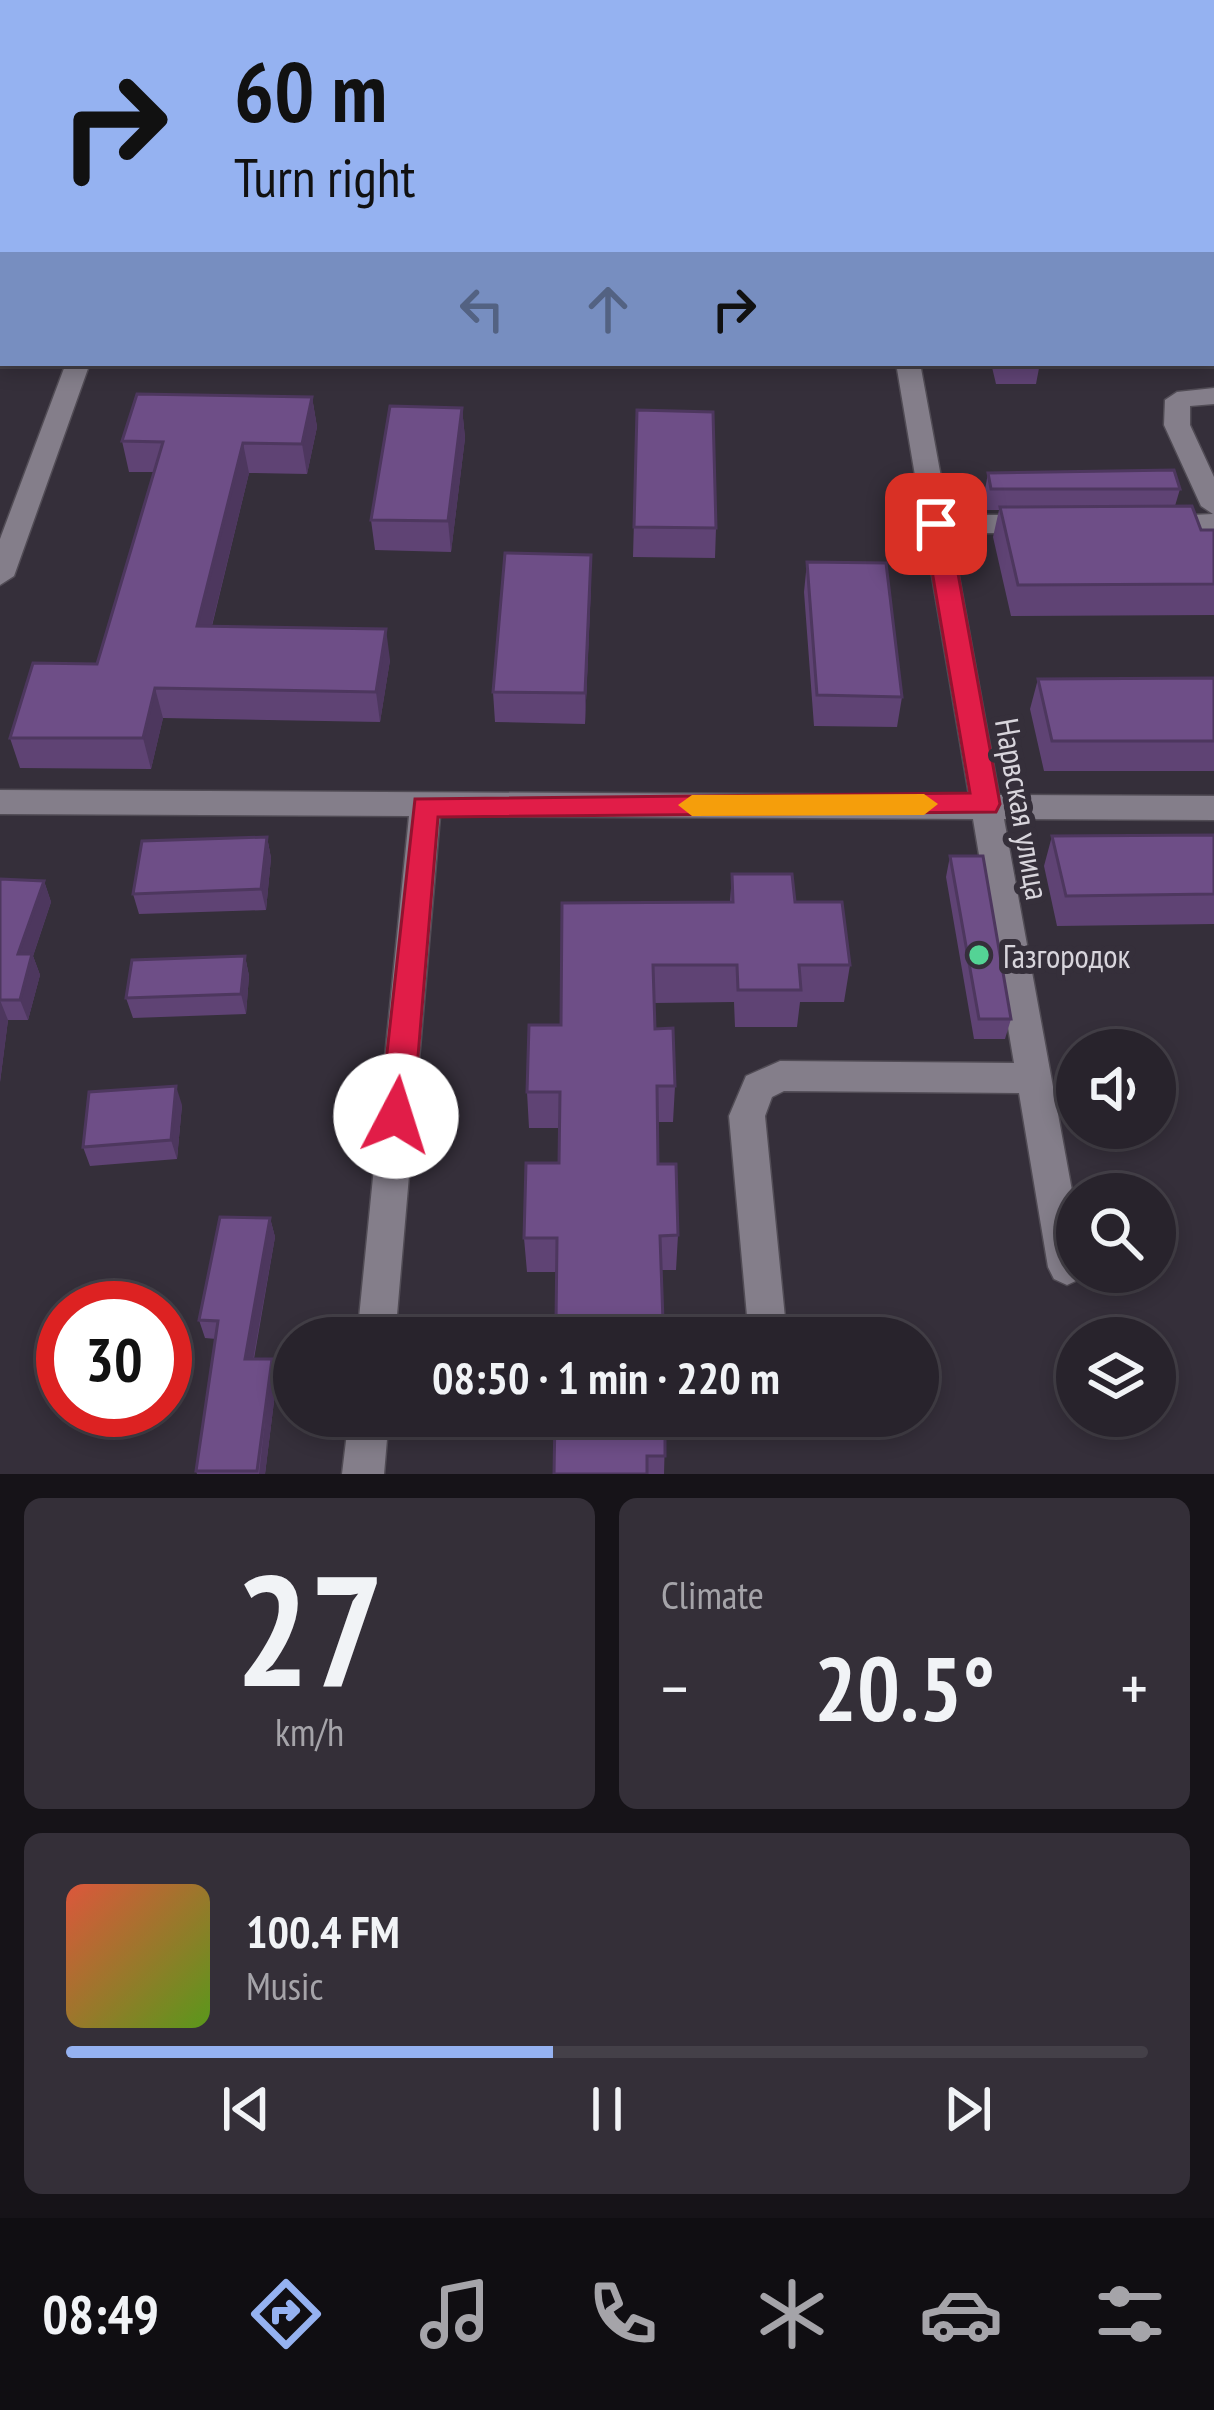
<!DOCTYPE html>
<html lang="en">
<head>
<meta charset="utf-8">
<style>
	body { margin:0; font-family:"PT Sans Narrow",sans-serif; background:#342f38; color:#f1f3f6; height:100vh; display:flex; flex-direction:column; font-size:45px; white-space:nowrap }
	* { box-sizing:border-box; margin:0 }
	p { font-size:39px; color:#a5a4a9 }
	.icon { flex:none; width:66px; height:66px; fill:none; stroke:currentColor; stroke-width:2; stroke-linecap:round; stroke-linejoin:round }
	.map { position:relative; height:1474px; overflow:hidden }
	.side { display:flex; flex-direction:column; gap:24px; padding:24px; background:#161318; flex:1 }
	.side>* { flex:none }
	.guide { position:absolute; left:0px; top:0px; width:1215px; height:366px; box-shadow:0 6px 18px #0003,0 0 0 3px #444048; background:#95b2f1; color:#111; overflow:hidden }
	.buttons { position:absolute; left:1056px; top:1029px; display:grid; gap:24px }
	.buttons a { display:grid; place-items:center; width:120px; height:120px; border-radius:50%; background:#28232c; box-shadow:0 6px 18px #0003,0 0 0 3px #444048; font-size:60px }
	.speed { position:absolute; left:36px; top:1281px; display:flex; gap:24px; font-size:60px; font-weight:700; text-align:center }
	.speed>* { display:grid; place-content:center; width:156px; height:156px; border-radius:50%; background:#28232c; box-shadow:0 6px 18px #0003,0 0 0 3px #444048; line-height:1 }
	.speed .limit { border:18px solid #d22; background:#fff; color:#111 }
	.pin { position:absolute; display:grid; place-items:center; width:102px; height:102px; color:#fff; margin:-51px; border-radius:24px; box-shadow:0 6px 18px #0006 }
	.me { position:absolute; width:132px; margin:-66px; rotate:5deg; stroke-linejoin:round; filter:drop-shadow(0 0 9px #0008) }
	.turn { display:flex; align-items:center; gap:42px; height:252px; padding:0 36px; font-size:54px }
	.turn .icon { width:156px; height:156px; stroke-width:2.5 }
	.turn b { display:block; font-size:84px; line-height:102px }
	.lanes { display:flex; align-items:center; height:114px; padding:0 36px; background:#0003; justify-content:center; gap:60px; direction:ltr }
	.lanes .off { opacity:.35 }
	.big { font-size:90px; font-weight:600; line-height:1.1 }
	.side .card { flex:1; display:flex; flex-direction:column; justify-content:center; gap:18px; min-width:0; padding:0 42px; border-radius:18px; background:#342f38 }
	.side .dial { align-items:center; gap:0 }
	.dial b { font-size:156px; line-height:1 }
	.song { display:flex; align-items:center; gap:36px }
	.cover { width:144px; height:144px; border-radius:18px; background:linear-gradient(135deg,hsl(10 70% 55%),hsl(90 70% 35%)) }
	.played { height:12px; border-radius:6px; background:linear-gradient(90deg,#95b2f1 45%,#444048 45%) }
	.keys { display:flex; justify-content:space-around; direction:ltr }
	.heat { display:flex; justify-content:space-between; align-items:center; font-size:66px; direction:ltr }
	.side .tiles { flex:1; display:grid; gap:24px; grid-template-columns:1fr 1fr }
	.card:last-child { grid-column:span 2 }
	.trip { position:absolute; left:273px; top:1317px; width:666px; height:120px; border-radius:60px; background:#28232c; box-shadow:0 6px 18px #0003,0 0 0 3px #444048; font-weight:600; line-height:120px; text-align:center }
	.menu { display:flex; height:192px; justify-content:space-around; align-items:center; background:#100e12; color:#a5a4a9 }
	.menu .icon { width:84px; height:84px }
	.menu .active { color:#95b2f1 }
	.menu b { font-size:54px; color:#f1f3f6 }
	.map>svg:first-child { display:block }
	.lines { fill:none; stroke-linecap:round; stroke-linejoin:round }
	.minor-casing { stroke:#514c55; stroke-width:3 }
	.minor { fill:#847e8a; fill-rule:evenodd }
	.wall { fill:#5f4374 }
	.shaded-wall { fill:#4d375e }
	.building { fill:#6e4e87; stroke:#4d375e; stroke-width:3 }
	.route { fill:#e11d48; stroke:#92132f; stroke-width:3 }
	.slow { fill:#f59e0b }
	.poi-dot { fill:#54d395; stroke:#352f3a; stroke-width:4.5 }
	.labels { text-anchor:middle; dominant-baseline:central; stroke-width:12; stroke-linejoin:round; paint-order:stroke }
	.street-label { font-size:33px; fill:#d8d5dc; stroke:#352f3a }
	.poi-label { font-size:33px; fill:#d8d5dc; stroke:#352f3a; text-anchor:start }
</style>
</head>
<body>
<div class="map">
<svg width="1214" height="1474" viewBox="0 0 1214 1474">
	<rect width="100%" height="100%" fill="#352f3a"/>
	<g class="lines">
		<g class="minor-casing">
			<path id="minor" d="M835,0h18l1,3h-20z
				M66,363h24l-76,213 -14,9v-46z
				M896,363h24l28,152h86l13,9 -13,9h-83l48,262 215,1v24l-210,-1 73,399v54h7l-4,7 -13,6 -13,-6 -6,-12 -29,-174 -235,-2 -12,6 -7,19 22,222h-38l-20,-222 17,-40 34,-15 234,2 -41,-244 -533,-3 -45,522h-38l52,-522 -409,-2v-24l969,5z
				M1214,388v16l-24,2v19l24,52v55l-63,-3 -4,-6 4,-6 62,-3 -12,-8 -37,-81 1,-25 12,-8z
				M349,1416h40l-5,58h-42z"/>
		</g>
		<use href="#minor" class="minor"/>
	</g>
	<path class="wall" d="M890,0h324v95h-2v-92h-322z
		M3,43v96h-3v-90z
		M991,363h49l-4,21h-40z
		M312,397l5,30 -10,47 -58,-1 -37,153 178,34 -10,62 -217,-4 -12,51 -131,-1 -10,-30 87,-74 57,-192h-25l-7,-31z
		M462,408l3,30 -14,114 -76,-2 -4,-30z
		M637,410l79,118 -1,30 -82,-1z
		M988,473l192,16 -5,17 26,24h13v85l-203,1 -18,-79 6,-27h-12l-3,-15z
		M807,562l95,135 -5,30 -83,-1 -10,-134z
		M591,585l-6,139 -90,-2 -2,-30z
		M1214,678v93h-170l-14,-62 8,-30z
		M1214,835v89l-157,2 -13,-60 8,-30z
		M267,837l4,21 -5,52 -127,4 -6,-20z
		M950,856l61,163 -6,20h-31l-28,-162z
		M732,874l63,28 55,63 -6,37h-44l-3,25h-62l-1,-25 -80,1 1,26 20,57 -2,36h-16l1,42 20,71 -2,35h-15l-105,52 1,-50h-30l-3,-34 35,-75v-35h-30l-2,-36 34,-67 169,-123z
		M0,879l44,2 7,21 -18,54 7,19 -12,45h-20l-8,62z
		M245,956l4,20 -3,38 -113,4 -7,-20z
		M182,1105l-5,54 -87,7 -7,-19z
		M270,1218l5,19 -21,122 23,18 -12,97h-68l-1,-3 20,-132 -11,-1 -6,-18z
		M519,1416h162l-1,20h-15l-1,38h-110v-35h-33z"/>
	<path class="shaded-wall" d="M312,397l5,30 -10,47 -5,-30z
		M462,408l3,30 -14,114 -3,-31z
		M243,443l6,30 -45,184 -7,-31z
		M591,555v30l-6,139v-31z
		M386,629l4,31 -10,62 -4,-30z
		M155,688l8,30 -12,51 -8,-31z
		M267,837l4,21 -5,52 -5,-21z
		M44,881l7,21 -18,54 7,19 -12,45 -8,-20 -2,-46z
		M245,956l4,20 -3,38 -5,-20z
		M0,1000l8,20 -8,62z
		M176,1086l6,19 -5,54 -6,-19z
		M270,1218l5,19 -25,140 -5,-18z
		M272,1359l5,18 -12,97h-6z"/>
	<path class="building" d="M23,0h45l-1,3h-46z
		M143,0h114l-1,3h-114z
		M573,0h61v3h-62z
		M767,0h31v3h-31z
		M917,0h297v73h-2v-70h-294z
		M3,43v80h-3v-74z
		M137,394l175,3 -10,47 -59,-1 -46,183 189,3 -10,63 -221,-4 -12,50h-133l23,-75 64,1 66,-222 -41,-1z
		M390,406l72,2 -14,113 -77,-1z
		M637,410l76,2 3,116 -82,-1z
		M1174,470l6,19h-189l-3,-16z
		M1192,506l9,24h13v54l-196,1 -18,-78z
		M505,553l86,2 -6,138 -92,-1z
		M807,562l79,1 16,134 -85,-2z
		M1214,678v63h-162l-14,-62z
		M1214,835v59l-148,2 -14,-60z
		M267,837l-6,52 -128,5 9,-53z
		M950,856h33l28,163h-32z
		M732,874h60l3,28h47l8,63h-51l2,25h-63l-1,-25h-84l2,64 18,-1 2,58h-18l1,78h18l2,71 -18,1 3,85h17v17h-160v-16h36l1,-84h-33l2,-75h33l1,-71h-33l2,-67h32l1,-122 171,-1z
		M0,879l44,2 -26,73h14l-12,46h-20z
		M245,956l-4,38 -115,4 6,-38z
		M176,1086l-5,54 -88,7 6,-55z
		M220,1217l50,1 -25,141h27l-15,112h-61l22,-150 -19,-1z
		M555,1416h110v40h-18v18h-93z"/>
	<path class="route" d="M936,516l13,8 51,280 -4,8 -558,5 -25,299 -5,10 -12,4 -11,-4 -5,-10 35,-317 555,-6 -46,-269z"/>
	<path class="slow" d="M924,794l14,10 -14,11 -232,1 -14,-11 14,-10z"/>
	<circle class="poi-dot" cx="979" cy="955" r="12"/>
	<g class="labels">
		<g class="street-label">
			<text transform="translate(1023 809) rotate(80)">Нарвская улица</text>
		</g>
		<g class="poi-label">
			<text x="1003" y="955">Газгородок</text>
		</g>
	</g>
</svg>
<div class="buttons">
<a><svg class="icon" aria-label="sound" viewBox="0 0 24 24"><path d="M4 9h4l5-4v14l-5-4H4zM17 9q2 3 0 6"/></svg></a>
<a><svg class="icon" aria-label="search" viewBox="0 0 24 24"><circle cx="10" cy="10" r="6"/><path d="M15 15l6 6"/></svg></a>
<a><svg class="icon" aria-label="layers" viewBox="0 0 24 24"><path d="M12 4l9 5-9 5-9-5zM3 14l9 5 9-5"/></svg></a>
</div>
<div class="speed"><div class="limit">30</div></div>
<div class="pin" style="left:936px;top:524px;background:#d93025"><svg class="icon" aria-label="arrive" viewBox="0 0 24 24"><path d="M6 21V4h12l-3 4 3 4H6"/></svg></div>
<svg class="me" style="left:396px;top:1116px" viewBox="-20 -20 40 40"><circle r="19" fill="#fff"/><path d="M0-13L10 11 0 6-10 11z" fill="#e11d48"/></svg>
<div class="trip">08:50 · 1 min · 220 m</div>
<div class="guide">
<div class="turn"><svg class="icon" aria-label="right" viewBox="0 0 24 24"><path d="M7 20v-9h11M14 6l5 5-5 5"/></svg><div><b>60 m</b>Turn right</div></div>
<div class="lanes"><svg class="icon off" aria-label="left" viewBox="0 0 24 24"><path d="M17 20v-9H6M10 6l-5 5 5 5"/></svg><svg class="icon off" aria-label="ahead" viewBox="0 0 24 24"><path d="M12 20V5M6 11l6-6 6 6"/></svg><svg class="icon" aria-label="right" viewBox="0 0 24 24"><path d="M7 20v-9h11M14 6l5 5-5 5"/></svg></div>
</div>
</div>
<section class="side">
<div class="tiles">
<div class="card dial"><b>27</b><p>km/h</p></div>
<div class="card"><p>Climate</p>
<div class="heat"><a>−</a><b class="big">20.5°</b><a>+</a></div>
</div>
<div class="card">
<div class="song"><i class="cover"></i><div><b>100.4 FM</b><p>Music</p></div></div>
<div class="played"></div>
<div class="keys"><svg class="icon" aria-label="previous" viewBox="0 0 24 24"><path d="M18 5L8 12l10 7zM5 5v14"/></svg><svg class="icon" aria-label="pause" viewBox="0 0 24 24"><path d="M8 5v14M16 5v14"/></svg><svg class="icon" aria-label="next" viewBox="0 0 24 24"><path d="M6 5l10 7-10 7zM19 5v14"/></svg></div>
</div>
</div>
</section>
<nav class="menu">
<b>08:49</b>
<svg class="icon active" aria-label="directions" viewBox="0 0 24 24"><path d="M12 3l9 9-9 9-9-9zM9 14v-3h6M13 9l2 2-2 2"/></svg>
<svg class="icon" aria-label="music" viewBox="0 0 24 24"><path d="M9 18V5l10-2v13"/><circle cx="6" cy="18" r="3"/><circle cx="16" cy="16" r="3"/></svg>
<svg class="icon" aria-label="phone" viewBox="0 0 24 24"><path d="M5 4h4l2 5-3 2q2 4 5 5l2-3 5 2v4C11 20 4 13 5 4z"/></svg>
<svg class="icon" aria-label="climate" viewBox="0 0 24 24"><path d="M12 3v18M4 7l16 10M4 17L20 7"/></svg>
<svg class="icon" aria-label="car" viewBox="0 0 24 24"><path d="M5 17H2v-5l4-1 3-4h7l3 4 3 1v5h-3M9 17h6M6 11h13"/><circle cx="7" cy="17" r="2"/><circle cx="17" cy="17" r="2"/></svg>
<svg class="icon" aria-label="filters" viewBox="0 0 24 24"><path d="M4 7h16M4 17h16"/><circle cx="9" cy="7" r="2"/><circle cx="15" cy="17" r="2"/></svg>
</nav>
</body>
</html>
